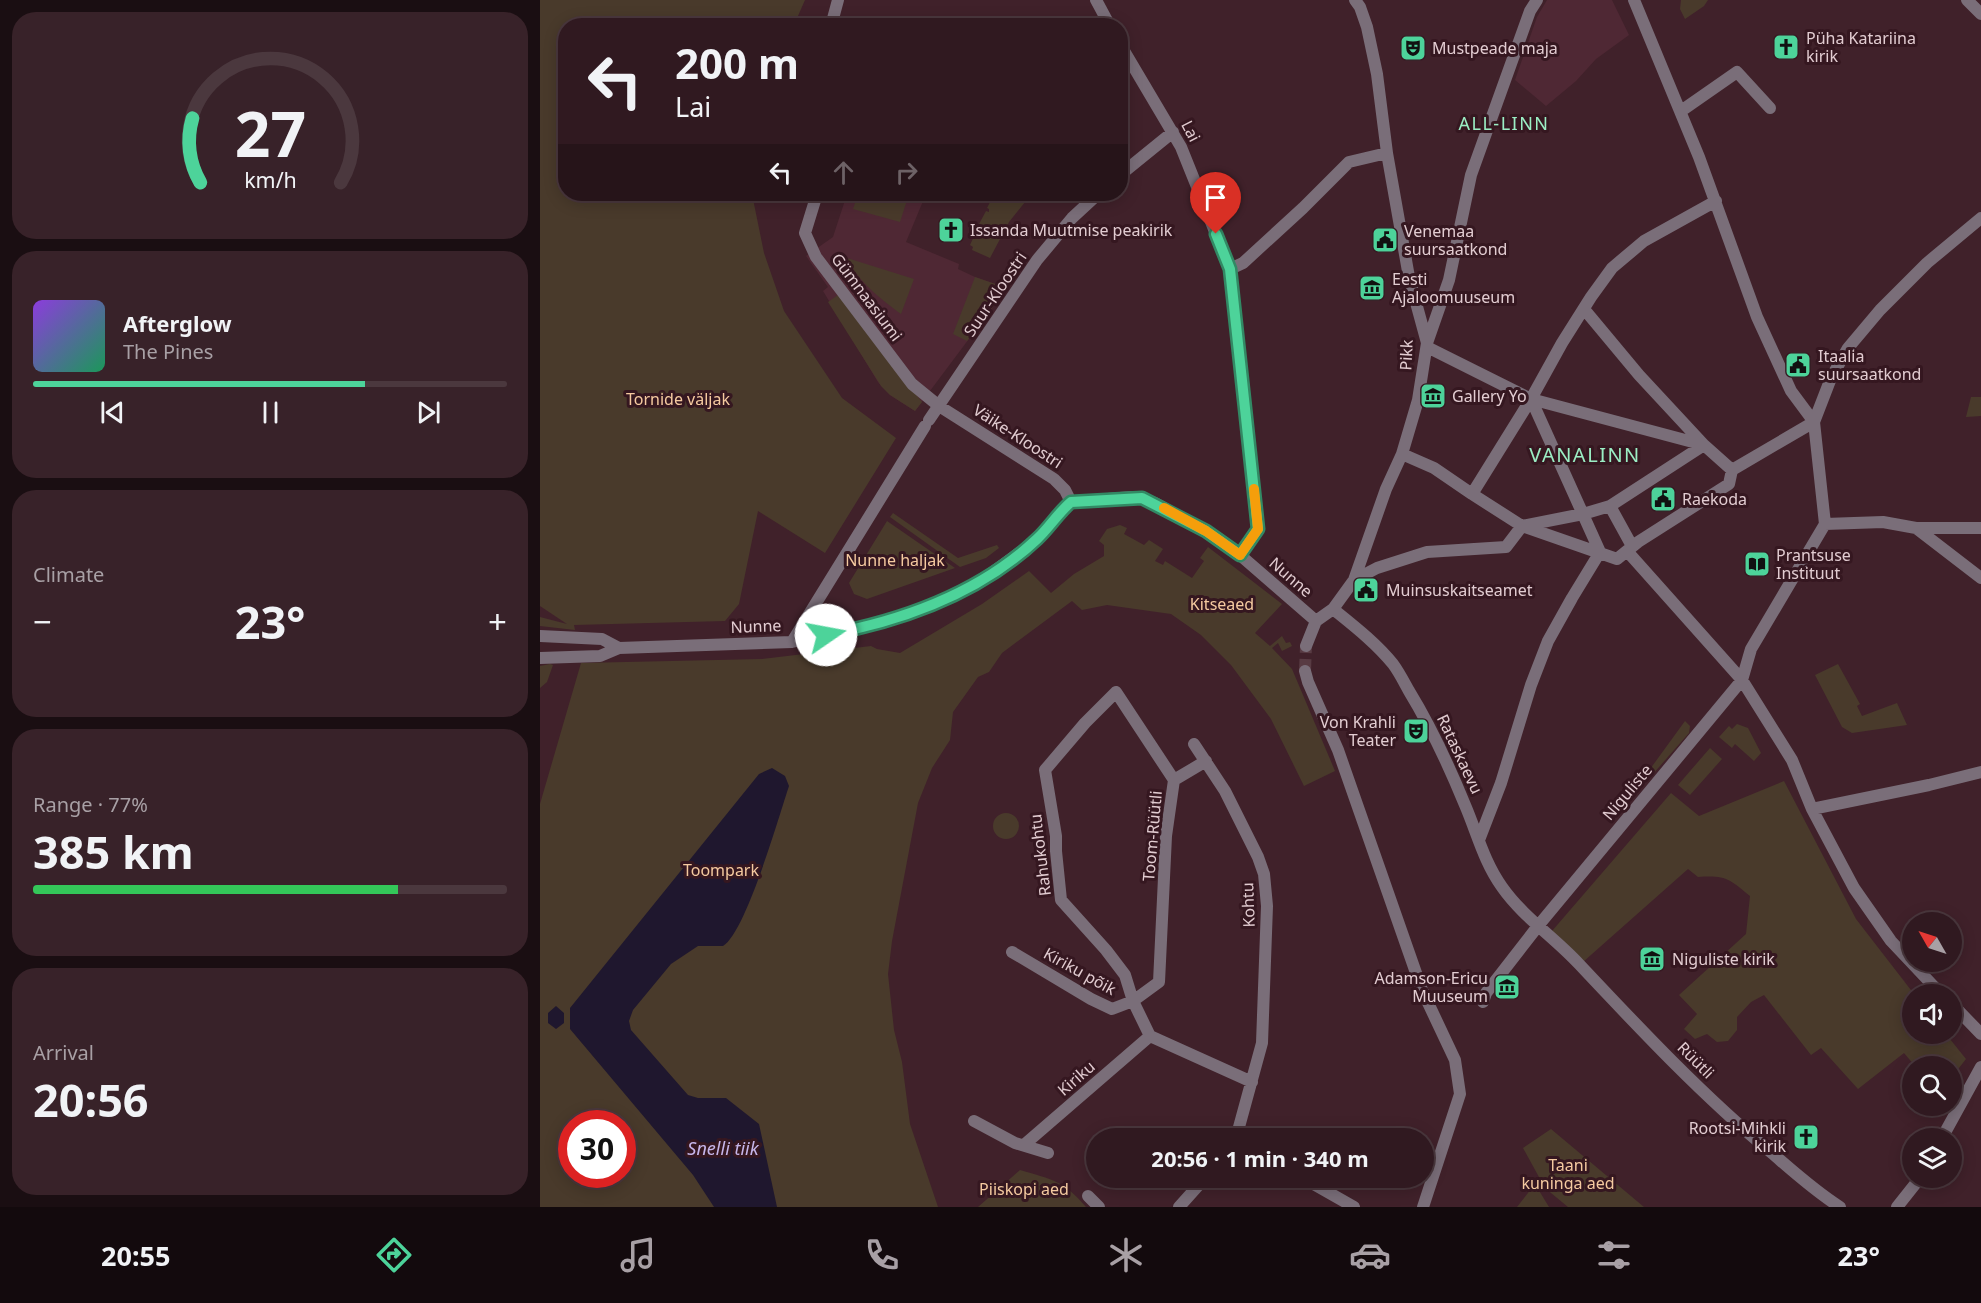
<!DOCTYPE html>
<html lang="en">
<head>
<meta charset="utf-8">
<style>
	body { margin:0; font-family:"Noto Sans",sans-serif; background:#382229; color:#f1f3f6; height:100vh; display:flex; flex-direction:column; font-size:22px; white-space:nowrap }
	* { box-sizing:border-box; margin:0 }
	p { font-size:20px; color:#a8a0a5 }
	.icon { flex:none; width:33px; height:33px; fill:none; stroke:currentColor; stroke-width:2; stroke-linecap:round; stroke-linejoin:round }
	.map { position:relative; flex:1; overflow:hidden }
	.drawer { display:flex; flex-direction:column; gap:12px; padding:12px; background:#1a0e12; width:540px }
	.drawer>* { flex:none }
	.banner { position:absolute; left:18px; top:18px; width:570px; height:183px; border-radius:24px; box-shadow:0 3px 15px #0003,0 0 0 2px #4b383e; background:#301920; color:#f1f3f6; overflow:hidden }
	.needle { width:39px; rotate:309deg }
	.controls { position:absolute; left:1362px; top:912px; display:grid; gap:12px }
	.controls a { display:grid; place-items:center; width:60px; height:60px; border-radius:50%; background:#301920; box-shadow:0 3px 15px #0003,0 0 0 2px #4b383e; font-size:30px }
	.speed { position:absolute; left:18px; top:1110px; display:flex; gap:12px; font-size:30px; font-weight:700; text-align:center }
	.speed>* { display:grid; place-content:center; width:78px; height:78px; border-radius:50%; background:#301920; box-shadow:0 3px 15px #0003,0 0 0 2px #4b383e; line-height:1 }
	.speed .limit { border:9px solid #d22; background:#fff; color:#111 }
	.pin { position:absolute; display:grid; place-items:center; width:51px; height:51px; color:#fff; margin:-62px -26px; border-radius:50% 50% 50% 0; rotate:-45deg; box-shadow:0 0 6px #0007 }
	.pin .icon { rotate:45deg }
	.me { position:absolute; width:66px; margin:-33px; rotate:78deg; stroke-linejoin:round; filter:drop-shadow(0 0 4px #0008) }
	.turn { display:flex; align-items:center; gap:21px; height:126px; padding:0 18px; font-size:27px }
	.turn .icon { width:78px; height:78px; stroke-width:2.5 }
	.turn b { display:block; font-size:42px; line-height:51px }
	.lanes { display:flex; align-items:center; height:57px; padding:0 18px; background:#0003; justify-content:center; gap:30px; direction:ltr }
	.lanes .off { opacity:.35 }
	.big { font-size:45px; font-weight:700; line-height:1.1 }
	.drawer .tile { flex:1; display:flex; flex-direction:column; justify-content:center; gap:9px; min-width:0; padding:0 21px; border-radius:24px; background:#382229 }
	.drawer .dial { align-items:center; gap:0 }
	.dial svg { height:156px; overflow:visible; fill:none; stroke:#4b383e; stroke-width:7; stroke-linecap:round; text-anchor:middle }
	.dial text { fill:#f1f3f6; stroke:none }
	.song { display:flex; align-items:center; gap:18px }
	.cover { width:72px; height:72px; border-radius:9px; background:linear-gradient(135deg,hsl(270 70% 55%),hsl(150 70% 35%)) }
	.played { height:6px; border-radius:3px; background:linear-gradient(90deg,#4dd39a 70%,#4b383e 70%) }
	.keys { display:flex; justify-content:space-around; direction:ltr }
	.heat { display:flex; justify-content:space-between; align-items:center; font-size:33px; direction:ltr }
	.charge { height:9px; border-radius:4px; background:linear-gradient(90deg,#34c759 77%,#4b383e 0) }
	.trip { position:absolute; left:546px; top:1128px; width:348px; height:60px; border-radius:30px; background:#301920; box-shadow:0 3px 15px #0003,0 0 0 2px #4b383e; font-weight:700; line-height:60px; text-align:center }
	.tab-bar { display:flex; height:96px; justify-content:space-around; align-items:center; background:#130a0d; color:#a8a0a5 }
	.tab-bar .icon { width:42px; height:42px }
	.tab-bar .on { color:#4dd39a }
	.tab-bar b { font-size:27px; color:#f1f3f6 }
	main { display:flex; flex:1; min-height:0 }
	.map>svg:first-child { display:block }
	.built { fill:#4f2834 }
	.green { fill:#493a2b; fill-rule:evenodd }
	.water { fill:#1f172e }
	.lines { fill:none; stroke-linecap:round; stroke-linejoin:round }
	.street-tunnel { stroke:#583b43; stroke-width:12; stroke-dasharray:12 6; stroke-linecap:butt }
	.street { stroke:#7a6e79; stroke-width:12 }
	.route-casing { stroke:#328964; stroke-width:15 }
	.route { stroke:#4dd39a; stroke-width:10 }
	.slow { stroke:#f59e0b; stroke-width:10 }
	.labels { text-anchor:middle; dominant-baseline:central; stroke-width:6; stroke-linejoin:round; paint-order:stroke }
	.poi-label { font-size:16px; fill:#e2ccd1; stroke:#351720; text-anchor:start }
	.street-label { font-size:16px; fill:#e2ccd1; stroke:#351720 }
	.park-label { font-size:16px; fill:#f5caa0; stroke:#351720 }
	.neighbourhood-label { font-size:18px; letter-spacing:1.5px; fill:#9beec4; stroke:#351720 }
	.water-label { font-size:18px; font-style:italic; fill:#c6b6ea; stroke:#351720 }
	.quarter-label { font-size:20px; letter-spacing:1.5px; fill:#9beec4; stroke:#351720 }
</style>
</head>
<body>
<main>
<section class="drawer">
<div class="tile dial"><svg viewBox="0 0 100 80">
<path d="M14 69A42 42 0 1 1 86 69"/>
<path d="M14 69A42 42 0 0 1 10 36" stroke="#4dd39a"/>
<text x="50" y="56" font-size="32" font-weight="700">27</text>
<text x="50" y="72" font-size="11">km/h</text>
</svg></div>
<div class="tile">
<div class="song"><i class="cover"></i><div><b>Afterglow</b><p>The Pines</p></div></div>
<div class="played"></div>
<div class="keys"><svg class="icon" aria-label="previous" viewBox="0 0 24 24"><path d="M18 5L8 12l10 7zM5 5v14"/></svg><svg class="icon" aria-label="pause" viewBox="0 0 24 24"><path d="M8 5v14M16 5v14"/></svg><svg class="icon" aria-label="next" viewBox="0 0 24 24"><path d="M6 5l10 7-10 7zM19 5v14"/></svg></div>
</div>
<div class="tile"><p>Climate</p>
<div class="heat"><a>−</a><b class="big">23°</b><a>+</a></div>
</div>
<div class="tile"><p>Range · 77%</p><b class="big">385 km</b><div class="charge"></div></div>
<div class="tile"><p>Arrival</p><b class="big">20:56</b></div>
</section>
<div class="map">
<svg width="1441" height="1207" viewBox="0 0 1441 1207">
	<rect width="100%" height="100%" fill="#40212a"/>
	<path class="built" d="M1007,0h65l17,35 -33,24 -20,22 -30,25 -31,-26 22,-63z
		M307,194h79l-20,48 53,22 -1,5 17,8 32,11 -92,123 -25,-16 -12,-13 -55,-91 5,-4 -22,-31 27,-19z"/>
	<path class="green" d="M0,0h265l-11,25 -228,1v168h186l12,59 20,58 58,87 54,40 -71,115 -67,-42 -19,93 -14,17 -151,4 1,5 -35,-4v-9l27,7 -27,-18z
		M1141,0h27l-4,6 -19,13 -5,-10z
		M318,194h51l-9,28 -47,-13z
		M454,194l4,1 1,-1h26l5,2 -21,26 -19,36 -18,-8 1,-3 -3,-2 7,-15 4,1 1,-3 -4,-2 8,-15 3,1v-3l-2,-1z
		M307,258l67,21 -13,35c-20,-15 -44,-33 -54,-56z
		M435,277l32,11 -40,53 -14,-7z
		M298,295l84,107 -7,9 -25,-16 -9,-9 -53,-84z
		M1431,397h10v19l-15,1z
		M353,513l65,45 39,-13 2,3 -13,10 -26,9 -70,-50z
		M347,521l68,47 -88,31 -13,-5 -5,-11z
		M580,525l7,3 -3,6 20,11 5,-5 14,9 -8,12 8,4 2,-4 27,17 12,-17 -4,-3 8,-11 74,57 -27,29 15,13 12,-10 4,7 4,-1 2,4 -10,5 -4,-8 -6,5 20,21 43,102 -31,15 -33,-67 -40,-54 -30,-30 -30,-21 -64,-9 -25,5 -10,-9 -70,52 -13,19 -11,5 -25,35 -3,28 -18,28 -14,35 -26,138 -4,33 6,56 8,32 8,62 28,83h-398v-403l41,-141 181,-4 109,-13 6,3 23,4 82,-49 47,-33 22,22 23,-19 30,-18v-11l-5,-4 8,-12zM32,1124h50v50h-50z
		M10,664l3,1 -6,17 -7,6v-22z
		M1298,664l22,40 -3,2 5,10 35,-13 10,22 -55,8 -10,-6 -27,-52z
		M1145,721l5,5 -1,7 -59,67 -1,-2z
		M1197,724l11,4 13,25 -7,8 -19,-17 -3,4 -13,-11 10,-11 3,3z
		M1170,748l12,11 -32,36 -12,-10z
		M1244,781l72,138 58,75h-2v40h34l20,25 -14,18v-11h-37l-11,-13 -46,36 -37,-41 -10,7 -47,-60 -13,7 -14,15v13l-9,11 -11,1 -10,-8 -12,5 -11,-10 13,-15 -18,-19 67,-61 4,-38c-21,-17 -24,-21 -52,-19l-10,-8 -105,93 -31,-31 119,-138 28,23z
		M453 826a13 13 0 1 1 26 0a13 13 0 1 1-26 0Z
		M1011,1129l93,78h-76l-23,-19 -22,-40z
		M480,1170c33,10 43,10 66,37h-108z
		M995,1184l14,23h-32z"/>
	<path class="water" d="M232,768l13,8 4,10c-10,30 -43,146 -66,160h-25l-27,18 -38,46 -4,11 2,9 57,65 10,3h28l33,26 18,83h-63l-21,-32 -123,-146v-21l189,-234z
		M16,1006l8,7v10l-8,6 -8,-6v-10z"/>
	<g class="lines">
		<path class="street-tunnel" d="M765,671l1,-25"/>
		<path class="street" d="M556,0l14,26
			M1094,0l65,157 58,160 34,74 23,31
			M1427,0l14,14
			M291,26l7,-26
			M580,44l61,103 49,122 28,260 -18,26
			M1141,111l56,-39 33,36
			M580,175l53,-43
			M277,194l-12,39 11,24 96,127 27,22 115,73 11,11 6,12
			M1176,201l-72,40 -32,27 -21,29 -29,46 -31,56 -59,95 50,32 95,33 21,-17 91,-58 3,-14
			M690,269l13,-6 60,-55 46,-46 38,-9
			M1044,309l55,66 65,70 -94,61 22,40
			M887,343l22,-63 22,-105 59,-164 7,-11
			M887,347l104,52 173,46 28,25 82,-48
			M991,399l69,153
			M389,420l108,-160 35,-42 26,-24
			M862,454l32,14 38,26
			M1285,524l-11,-102 17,-44 17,-30 32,-38 47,-47 54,-45
			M1285,524l58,-2 33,6 65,50
			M1376,528h65
			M1087,551l115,129 50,80 20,49 42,79 37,53 50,53
			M814,580l23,-12 50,-16 79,-5 16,-21 61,-12 27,-8
			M793,609c21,17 43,34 60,55 6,8 11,18 16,27 22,36 40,75 56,114 12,28 19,57 37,82 21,30 52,50 77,77 62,66 124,132 194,190 22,19 43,38 67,53
			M0,636l62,3 17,9
			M252,642l133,-216
			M766,646l10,-25 17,-12 21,-29 32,-91 16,-35 16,-54 9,-57 -18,-66 -22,-124 -10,-79 -10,-47 -7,-20 -5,-7
			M0,658l60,-2 19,-8 173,-6 100,-22 66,-26 28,-17 52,-38 33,-37 61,-5 10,1 13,5 63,35 22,17 76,66
			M765,671l3,11 30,68 84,240 33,70 5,34 -37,113
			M654,744l31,47 33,66 6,17 3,32 -5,137 -26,95
			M634,780l32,-19
			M1272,809l117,-24 52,-13
			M939,840l22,-57 30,-98 17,-44 24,-43 28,-46
			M472,952l79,47 21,10 21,-8 26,-19 7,-146 8,-56 -58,-88 -31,31 -40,47 11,66v15l5,49 45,50 19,25 8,26 17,35
			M943,1002l3,-9 52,-67 204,-246 9,-31 74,-125
			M1412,1004l29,30
			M610,1036l102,46
			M434,1121l41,22 33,10
			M699,1128l13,10
			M1402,1138l39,-71
			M485,1144l125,-108
			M763,1178l51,29
			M548,1196l11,11
			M639,1207l26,-29
			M1357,1207l23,-29"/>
	</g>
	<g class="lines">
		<g class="route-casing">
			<path id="route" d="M286,635c76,-14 154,-42 211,-96 12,-11 21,-26 34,-37l71,-4 64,33 34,24 18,-26 -28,-260 -14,-35"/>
		</g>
		<use href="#route" class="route"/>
		<path class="slow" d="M624,508l42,23 34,24 18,-26 -4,-40"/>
	</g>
	<defs>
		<g id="church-square" transform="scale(1.35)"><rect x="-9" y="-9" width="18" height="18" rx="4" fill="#4dd39a" stroke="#351720"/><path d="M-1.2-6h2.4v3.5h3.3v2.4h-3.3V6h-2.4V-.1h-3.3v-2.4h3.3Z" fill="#111"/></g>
		<g id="theatre-square" transform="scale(1.35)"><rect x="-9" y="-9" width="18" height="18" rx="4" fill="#4dd39a" stroke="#351720"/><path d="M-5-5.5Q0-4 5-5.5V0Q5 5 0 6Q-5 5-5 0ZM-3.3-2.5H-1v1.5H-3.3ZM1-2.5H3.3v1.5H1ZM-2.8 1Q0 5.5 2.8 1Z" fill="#111"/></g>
		<g id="civic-square" transform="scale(1.35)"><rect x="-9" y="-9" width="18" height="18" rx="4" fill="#4dd39a" stroke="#351720"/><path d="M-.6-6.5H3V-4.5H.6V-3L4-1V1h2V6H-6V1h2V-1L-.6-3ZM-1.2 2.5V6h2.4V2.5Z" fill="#111"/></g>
		<g id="museum-square" transform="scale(1.35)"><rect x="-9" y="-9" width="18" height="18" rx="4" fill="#4dd39a" stroke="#351720"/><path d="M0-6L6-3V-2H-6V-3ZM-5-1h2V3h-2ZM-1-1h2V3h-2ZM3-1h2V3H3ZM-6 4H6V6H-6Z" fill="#111"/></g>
		<g id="library-square" transform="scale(1.35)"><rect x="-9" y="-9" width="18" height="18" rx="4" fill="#4dd39a" stroke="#351720"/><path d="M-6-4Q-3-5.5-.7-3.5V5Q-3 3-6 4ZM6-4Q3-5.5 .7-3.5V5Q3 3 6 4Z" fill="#111"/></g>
	</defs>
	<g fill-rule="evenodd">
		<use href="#church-square" x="1246" y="47"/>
		<use href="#theatre-square" x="873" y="48"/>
		<use href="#church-square" x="411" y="230"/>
		<use href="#civic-square" x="845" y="240"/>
		<use href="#museum-square" x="832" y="288"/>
		<use href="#civic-square" x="1258" y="365"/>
		<use href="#museum-square" x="893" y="396"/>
		<use href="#civic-square" x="1123" y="499"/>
		<use href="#library-square" x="1217" y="564"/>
		<use href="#civic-square" x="826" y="590"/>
		<use href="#theatre-square" x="876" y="731"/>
		<use href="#museum-square" x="1112" y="959"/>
		<use href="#museum-square" x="967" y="987"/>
		<use href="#church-square" x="1266" y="1137"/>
	</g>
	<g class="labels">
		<g class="poi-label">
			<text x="1266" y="38">Püha Katariina<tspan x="1266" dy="18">kirik</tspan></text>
			<text x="892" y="48">Mustpeade maja</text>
			<text x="430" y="230">Issanda Muutmise peakirik</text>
			<text x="864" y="231">Venemaa<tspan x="864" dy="18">suursaatkond</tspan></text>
			<text x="852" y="279">Eesti<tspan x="852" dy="18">Ajaloomuuseum</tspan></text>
			<text x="1278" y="356">Itaalia<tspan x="1278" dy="18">suursaatkond</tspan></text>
			<text x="912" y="396">Gallery Yo</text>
			<text x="1142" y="499">Raekoda</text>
			<text x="1236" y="555">Prantsuse<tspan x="1236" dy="18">Instituut</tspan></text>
			<text x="846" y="590">Muinsuskaitseamet</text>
			<text x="856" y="722" text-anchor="end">Von Krahli<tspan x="856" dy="18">Teater</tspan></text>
			<text x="1132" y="959">Niguliste kirik</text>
			<text x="948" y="978" text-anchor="end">Adamson-Ericu<tspan x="948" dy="18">Muuseum</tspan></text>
			<text x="1246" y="1128" text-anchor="end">Rootsi-Mihkli<tspan x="1246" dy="18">kirik</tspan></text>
		</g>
		<g class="street-label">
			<text transform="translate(651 131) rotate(63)">Lai</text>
			<text transform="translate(455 294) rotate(-56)">Suur-Kloostri</text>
			<text transform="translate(327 297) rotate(53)">Gümnaasiumi</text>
			<text transform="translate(866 355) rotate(-87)">Pikk</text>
			<text transform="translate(478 436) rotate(33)">Väike-Kloostri</text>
			<text transform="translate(751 577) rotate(41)">Nunne</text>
			<text transform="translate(216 626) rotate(-2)">Nunne</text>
			<text transform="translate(920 754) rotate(65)">Rataskaevu</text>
			<text transform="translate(1087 792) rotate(-50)">Niguliste</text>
			<text transform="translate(612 836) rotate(-85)">Toom-Rüütli</text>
			<text transform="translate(500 855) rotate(-97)">Rahukohtu</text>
			<text transform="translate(708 905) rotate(-92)">Kohtu</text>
			<text transform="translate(540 971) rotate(29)">Kiriku põik</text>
			<text transform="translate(1156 1060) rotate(45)">Rüütli</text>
			<text transform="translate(536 1078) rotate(-41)">Kiriku</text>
		</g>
		<g class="park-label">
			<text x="138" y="399">Tornide väljak</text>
			<text x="355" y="560">Nunne haljak</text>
			<text x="682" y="604">Kitseaed</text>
			<text x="181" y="870">Toompark</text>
			<text x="1028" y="1165">Taani<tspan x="1028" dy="18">kuninga aed</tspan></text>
			<text x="484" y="1189">Piiskopi aed</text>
		</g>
		<g class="neighbourhood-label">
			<text x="964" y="123">ALL-LINN</text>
		</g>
		<g class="water-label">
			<text x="183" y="1148">Snelli tiik</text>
		</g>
		<g class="quarter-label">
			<text x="1045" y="454">VANALINN</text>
		</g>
	</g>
</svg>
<div class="controls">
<a><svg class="needle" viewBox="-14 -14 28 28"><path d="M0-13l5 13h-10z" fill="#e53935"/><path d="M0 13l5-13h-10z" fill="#a8a0a5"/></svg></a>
<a><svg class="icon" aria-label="sound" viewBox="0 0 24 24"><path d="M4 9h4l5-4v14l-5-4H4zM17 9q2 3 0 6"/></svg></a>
<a><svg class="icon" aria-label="search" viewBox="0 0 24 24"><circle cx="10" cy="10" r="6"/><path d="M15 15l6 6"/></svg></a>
<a><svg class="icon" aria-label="layers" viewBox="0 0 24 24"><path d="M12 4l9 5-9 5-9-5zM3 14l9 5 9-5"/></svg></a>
</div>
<div class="speed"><div class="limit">30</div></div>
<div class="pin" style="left:676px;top:234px;background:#d93025"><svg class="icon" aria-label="arrive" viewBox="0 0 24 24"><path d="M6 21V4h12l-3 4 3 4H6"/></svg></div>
<svg class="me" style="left:286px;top:635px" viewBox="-20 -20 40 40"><circle r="19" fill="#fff"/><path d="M0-13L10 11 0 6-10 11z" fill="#4dd39a"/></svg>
<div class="trip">20:56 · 1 min · 340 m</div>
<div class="banner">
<div class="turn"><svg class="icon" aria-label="left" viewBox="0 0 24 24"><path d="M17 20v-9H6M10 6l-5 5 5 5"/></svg><div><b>200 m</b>Lai</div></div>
<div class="lanes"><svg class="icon" aria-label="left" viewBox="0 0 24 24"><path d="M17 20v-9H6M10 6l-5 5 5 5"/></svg><svg class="icon off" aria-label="ahead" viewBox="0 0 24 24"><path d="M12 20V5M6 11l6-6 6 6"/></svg><svg class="icon off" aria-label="right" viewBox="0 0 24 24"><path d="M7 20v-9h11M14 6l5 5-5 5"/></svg></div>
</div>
</div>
</main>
<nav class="tab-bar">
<b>20:55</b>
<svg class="icon on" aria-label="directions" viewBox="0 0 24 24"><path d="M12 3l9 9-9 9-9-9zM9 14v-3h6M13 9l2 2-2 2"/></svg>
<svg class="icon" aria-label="music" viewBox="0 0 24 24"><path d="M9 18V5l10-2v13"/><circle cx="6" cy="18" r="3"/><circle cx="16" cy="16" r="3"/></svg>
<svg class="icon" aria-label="phone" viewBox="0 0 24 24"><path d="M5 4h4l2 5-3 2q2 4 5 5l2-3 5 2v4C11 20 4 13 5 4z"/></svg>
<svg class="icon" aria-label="climate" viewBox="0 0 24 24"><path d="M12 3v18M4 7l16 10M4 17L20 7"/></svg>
<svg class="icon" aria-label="car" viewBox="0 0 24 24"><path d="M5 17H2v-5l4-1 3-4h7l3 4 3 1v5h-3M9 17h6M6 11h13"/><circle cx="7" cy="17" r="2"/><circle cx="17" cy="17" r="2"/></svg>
<svg class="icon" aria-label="filters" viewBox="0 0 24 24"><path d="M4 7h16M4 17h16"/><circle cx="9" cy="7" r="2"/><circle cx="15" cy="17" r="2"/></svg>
<b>23°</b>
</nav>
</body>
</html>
